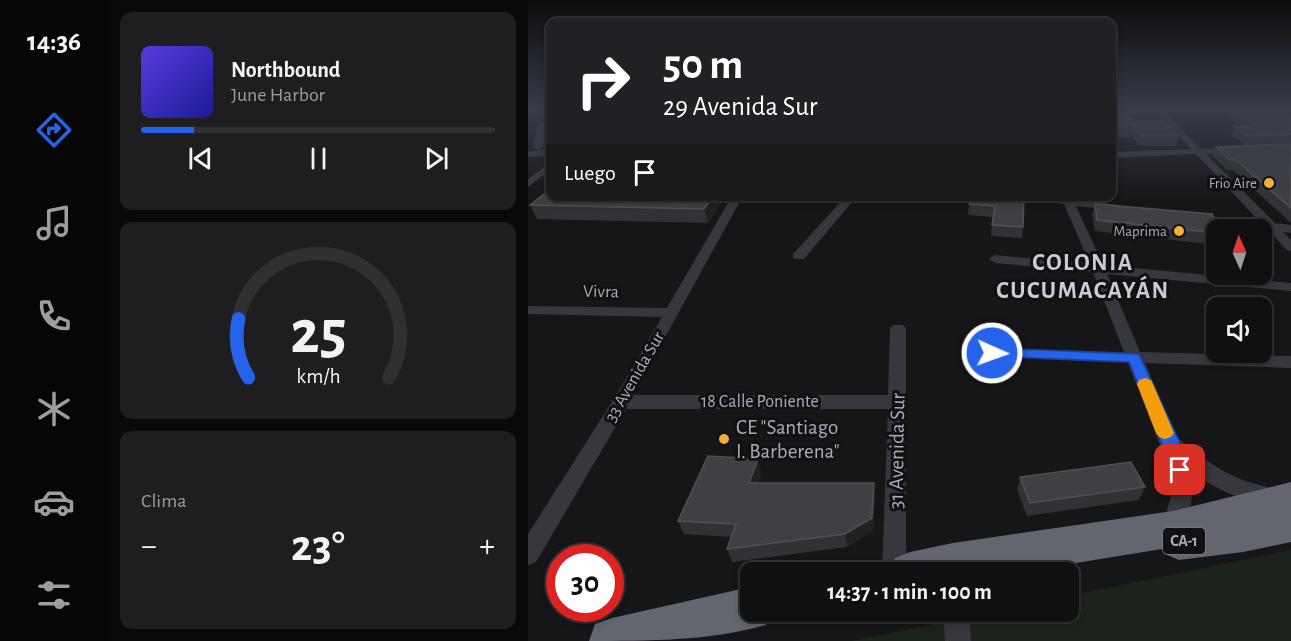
<!DOCTYPE html>
<html lang="es">
<head>
<meta charset="utf-8">
<style>
	body { margin:0; font-family:"Alegreya Sans",sans-serif; background:#1e1e20; color:#f1f3f6; height:100vh; display:flex; flex-direction:column; font-size:22px; white-space:nowrap }
	* { box-sizing:border-box; margin:0 }
	p { font-size:20px; color:#9c9d9f }
	.icon { flex:none; width:33px; height:33px; fill:none; stroke:currentColor; stroke-width:2; stroke-linecap:round; stroke-linejoin:round }
	.map { position:relative; flex:1; overflow:hidden }
	.panel { display:flex; flex-direction:column; gap:12px; padding:12px; background:#09090a; width:420px }
	.panel>* { flex:none }
	.hud { position:absolute; left:18px; top:18px; width:570px; height:183px; border-radius:12px; box-shadow:0 3px 9px #0003,0 0 0 2px #303032; background:#202124; color:#fff; overflow:hidden }
	.needle { width:39px; rotate:357deg }
	.controls { position:absolute; left:678px; top:219px; display:grid; gap:12px }
	.controls a { display:grid; place-items:center; width:66px; height:66px; border-radius:12px; background:#101012; box-shadow:0 3px 9px #0003,0 0 0 2px #303032; font-size:30px }
	.speed { position:absolute; left:18px; top:544px; display:flex; gap:12px; font-size:30px; font-weight:700; text-align:center }
	.speed>* { display:grid; place-content:center; width:78px; height:78px; border-radius:50%; background:#101012; box-shadow:0 3px 9px #0003,0 0 0 2px #303032; line-height:1 }
	.speed .limit { border:9px solid #d22; background:#fff; color:#111 }
	.pin { position:absolute; display:grid; place-items:center; width:51px; height:51px; color:#fff; margin:-26px; border-radius:12px; box-shadow:0 3px 9px #0006 }
	.me { position:absolute; width:66px; margin:-33px; rotate:92deg; stroke-linejoin:round; filter:drop-shadow(0 0 4px #0008) }
	.turn { display:flex; align-items:center; gap:21px; height:126px; padding:0 18px; font-size:27px }
	.turn .icon { width:78px; height:78px; stroke-width:2.5 }
	.turn b { display:block; font-size:42px; line-height:51px }
	.then { display:flex; align-items:center; height:57px; padding:0 18px; background:#0003; gap:12px; font-size:22px }
	.big { font-size:45px; font-weight:700; line-height:1.1 }
	.panel .widget { flex:1; display:flex; flex-direction:column; justify-content:center; gap:9px; min-width:0; padding:0 21px; border-radius:12px; background:#1e1e20 }
	.panel .dial { align-items:center; gap:0 }
	.dial svg { height:156px; overflow:visible; fill:none; stroke:#303032; stroke-width:7; stroke-linecap:round; text-anchor:middle }
	.dial text { fill:#f1f3f6; stroke:none }
	.song { display:flex; align-items:center; gap:18px }
	.cover { width:72px; height:72px; border-radius:9px; background:linear-gradient(135deg,hsl(250 70% 55%),hsl(240 70% 35%)) }
	.played { height:6px; border-radius:3px; background:linear-gradient(90deg,#2563eb 15%,#303032 15%) }
	.keys { display:flex; justify-content:space-around; direction:ltr }
	.heat { display:flex; justify-content:space-between; align-items:center; font-size:33px; direction:ltr }
	.trip { position:absolute; left:212px; top:562px; width:339px; height:60px; border-radius:12px; background:#101012; box-shadow:0 3px 9px #0003,0 0 0 2px #303032; font-weight:700; line-height:60px; text-align:center }
	main { display:flex; flex:1; min-height:0 }
	.tabs { display:flex; flex-direction:column; width:108px; justify-content:space-around; align-items:center; background:#060607; color:#9c9d9f }
	.tabs .icon { width:42px; height:42px }
	.tabs .selected { color:#2563eb }
	.tabs b { font-size:27px; color:#f1f3f6 }
	.map>svg:first-child { display:block }
	.green { fill:#1c231d }
	.lines { fill:none; stroke-linecap:round; stroke-linejoin:round }
	.stream { stroke:#2c353c; stroke-width:3 }
	.street { fill:#37383d; fill-rule:evenodd }
	.secondary { fill:#45474d; fill-rule:evenodd }
	.highway { fill:#63666e; fill-rule:evenodd }
	.wall { fill:#323236 }
	.shaded-wall { fill:#212124 }
	.building { fill:#3f3f44; stroke:#4f5156; stroke-width:1.5 }
	.route { fill:#2563eb; stroke:#184099; stroke-width:1.5 }
	.slow { fill:#f59e0b }
	.poi-dot { fill:#f2b134; stroke:#111113; stroke-width:2 }
	.labels { text-anchor:middle; dominant-baseline:central; stroke-width:6; stroke-linejoin:round; paint-order:stroke }
	.far-poi-label { font-size:15px; fill:#a8adb8; stroke:#111113; text-anchor:end }
	.shield { fill:#111113; stroke:#7b7e86; stroke-width:1.5 }
	.shield-label { font-size:16px; font-weight:bold; fill:#a8adb8 }
	.street-label { font-size:18px; fill:#a8adb8; stroke:#111113 }
	.near-poi-label { font-size:21px; fill:#a8adb8; stroke:#111113; text-anchor:start }
	.near-street-label { font-size:21px; fill:#a8adb8; stroke:#111113 }
	.district-label { font-size:24px; font-weight:bold; letter-spacing:1.5px; fill:#c9ccd4; stroke:#111113 }
</style>
</head>
<body>
<main>
<nav class="tabs">
<b>14:36</b>
<svg class="icon selected" aria-label="directions" viewBox="0 0 24 24"><path d="M12 3l9 9-9 9-9-9zM9 14v-3h6M13 9l2 2-2 2"/></svg>
<svg class="icon" aria-label="music" viewBox="0 0 24 24"><path d="M9 18V5l10-2v13"/><circle cx="6" cy="18" r="3"/><circle cx="16" cy="16" r="3"/></svg>
<svg class="icon" aria-label="phone" viewBox="0 0 24 24"><path d="M5 4h4l2 5-3 2q2 4 5 5l2-3 5 2v4C11 20 4 13 5 4z"/></svg>
<svg class="icon" aria-label="climate" viewBox="0 0 24 24"><path d="M12 3v18M4 7l16 10M4 17L20 7"/></svg>
<svg class="icon" aria-label="car" viewBox="0 0 24 24"><path d="M5 17H2v-5l4-1 3-4h7l3 4 3 1v5h-3M9 17h6M6 11h13"/><circle cx="7" cy="17" r="2"/><circle cx="17" cy="17" r="2"/></svg>
<svg class="icon" aria-label="filters" viewBox="0 0 24 24"><path d="M4 7h16M4 17h16"/><circle cx="9" cy="7" r="2"/><circle cx="15" cy="17" r="2"/></svg>
</nav>
<section class="panel">
<div class="widget">
<div class="song"><i class="cover"></i><div><b>Northbound</b><p>June Harbor</p></div></div>
<div class="played"></div>
<div class="keys"><svg class="icon" aria-label="previous" viewBox="0 0 24 24"><path d="M18 5L8 12l10 7zM5 5v14"/></svg><svg class="icon" aria-label="pause" viewBox="0 0 24 24"><path d="M8 5v14M16 5v14"/></svg><svg class="icon" aria-label="next" viewBox="0 0 24 24"><path d="M6 5l10 7-10 7zM19 5v14"/></svg></div>
</div>
<div class="widget dial"><svg viewBox="0 0 100 80">
<path d="M14 69A42 42 0 1 1 86 69"/>
<path d="M14 69A42 42 0 0 1 9 39" stroke="#2563eb"/>
<text x="50" y="56" font-size="32" font-weight="700">25</text>
<text x="50" y="72" font-size="11">km/h</text>
</svg></div>
<div class="widget"><p>Clima</p>
<div class="heat"><a>−</a><b class="big">23°</b><a>+</a></div>
</div>
</section>
<div class="map">
<svg width="763" height="641" viewBox="0 0 763 641">
	<rect width="100%" height="100%" fill="#161618"/>
	<path class="green" d="M763,550v91h-439l140,-29h76v-16z"/>
	<g class="lines">
		<path class="stream" d="M0,114l22,-4"/>
		<path class="street" d="M632,110h63l-4,2 -52,3 34,34 36,-1 2,2 -5,3 -28,1 69,69 16,2v8l-8,-1 8,8v11l-4,-1 -19,-20 -78,-11v-4l4,-1 66,8 -64,-68 -84,4v-6l79,-3 -32,-34 -47,2v-4z
			M14,122l4,2 -3,23 -5,3 -5,-3 5,-23z
			M22,150v6l-22,1v-6z
			M22,163v7l-22,17v-8z
			M204,196h11l-110,199h255l2,-67 3,-3h10l3,3v245h-24l6,-164h-262l-90,153 -8,3v-31l87,-137 47,-80 -134,-3v-8l139,2z
			M318,196h11l-53,63h-10l-1,-3 1,-3z
			M491,196h53l1,3 45,6 2,2 -6,3 -38,-4 27,59 188,18v8l-184,-17 33,78 151,4v12l-146,-5 32,74 24,20 24,15 20,9 32,9 4,6 -4,6c-22,8 -68,-17 -86,-30 4,22 -1,43 -10,64l-8,3 -8,-3 -3,-7 10,-37 -2,-21 -42,-108 -142,-6 -2,-4 2,-4 6,-1 132,4 -31,-80 -98,-9 -6,-4 6,-4 95,9 -26,-60 -40,-5z
			M415,612h26l2,29h-26z"/>
		<path class="secondary" d="M742,110h12l9,5v8z"/>
		<path class="highway" d="M763,482v60l-48,10 -64,8 -14,-6 -3,-5 -147,24h-126l6,-15 15,-6 43,-9 220,-32z
			M222,587v25h21l-5,13c-56,16 -118,16 -177,16l6,-17 17,-6z"/>
	</g>
	<path class="wall" d="M584,110l18,10 48,16 -2,10h-37l-7,-10 -1,1h-19z
		M694,110h52l17,11v22l-45,2 -15,-10 3,-8 7,-1 -21,-12z
		M763,144v79l-58,-53h-6l-14,-14 3,-9z
		M22,196h176l-18,27 -171,-4 -7,-14z
		M496,196l-1,31 -1,11 -31,-2 2,-19 -25,-2 1,-11z
		M567,204l121,26v15l-121,-14 -3,-16z
		M233,472l-3,11 117,13 -2,35 -26,16 -115,15 -5,-13 4,-12 -47,-3 -6,-13z
		M492,477l125,10 -6,13 -112,16 -10,-26z"/>
	<path class="shaded-wall" d="M185,196h13l-18,27 -4,-14z
		M230,459l3,13 -8,24 -4,-13z
		M346,483l1,13 -2,35 -26,16 -2,-13z"/>
	<path class="building" d="M584,110h10l12,15h-22z
		M701,110h45l17,11v13l-42,2 -15,-9 23,-1z
		M602,120h31l17,16h-36l-8,-9v-2z
		M763,144v64l-55,-48h-6l-14,-13z
		M22,189v7h163l-9,13 -174,-4z
		M443,196h53l-1,31 -31,-2 3,-19 -26,-2z
		M567,204l117,10 7,16h-3v3l-119,-13z
		M180,456l50,3 -9,24h125l-2,35 -27,16 -118,15 9,-25 -58,-3z
		M603,462l14,25 -115,16 -10,-26z"/>
	<linearGradient id="sky" x2="0" y2="1"><stop stop-color="#0c0c0d"/><stop offset="0.55" stop-color="#363c48"/><stop offset="1" stop-color="#363c48" stop-opacity="0"/></linearGradient>
	<rect width="763" height="199" fill="url(#sky)"/>
	<path class="route" d="M464,348l147,6 48,104 3,12 -3,5 -7,2 -6,-2 -45,-113 -142,-6 -3,-3 3,-4z"/>
	<path class="slow" d="M617,378l6,2 2,4 21,49 -3,4 -6,2 -6,-2 -3,-4 -19,-49 2,-4z"/>
	<g class="poi-dot">
		<circle cx="741" cy="183" r="6"/>
		<circle cx="651" cy="231" r="6"/>
		<circle cx="196" cy="439" r="6"/>
	</g>
	<g class="labels">
		<g class="far-poi-label">
			<text x="729" y="183">Frio Aire</text>
			<text x="639" y="231">Maprima</text>
		</g>
		<rect class="shield" x="635" y="528" width="42" height="26" rx="4.5"/>
		<g class="shield-label">
			<text x="656" y="541">CA-1</text>
		</g>
		<g class="street-label">
			<text transform="translate(73 292) rotate(1)">Vivra</text>
			<text transform="translate(107 377) rotate(-60)">33 Avenida Sur</text>
			<text x="232" y="402">18 Calle Poniente</text>
		</g>
		<g class="near-poi-label">
			<text x="208" y="427">CE "Santiago<tspan x="208" dy="24">I. Barberena"</tspan></text>
		</g>
		<g class="near-street-label">
			<text transform="translate(369 451) rotate(-89)">31 Avenida Sur</text>
		</g>
		<g class="district-label">
			<text x="555" y="263">COLONIA<tspan x="555" dy="28">CUCUMACAYÁN</tspan></text>
		</g>
	</g>
</svg>
<div class="controls">
<a><svg class="needle" viewBox="-14 -14 28 28"><path d="M0-13l5 13h-10z" fill="#e53935"/><path d="M0 13l5-13h-10z" fill="#9c9d9f"/></svg></a>
<a><svg class="icon" aria-label="sound" viewBox="0 0 24 24"><path d="M4 9h4l5-4v14l-5-4H4zM17 9q2 3 0 6"/></svg></a>
</div>
<div class="speed"><div class="limit">30</div></div>
<div class="pin" style="left:652px;top:470px;background:#d93025"><svg class="icon" aria-label="arrive" viewBox="0 0 24 24"><path d="M6 21V4h12l-3 4 3 4H6"/></svg></div>
<svg class="me" style="left:464px;top:353px" viewBox="-20 -20 40 40"><circle r="17" fill="#2563eb" stroke="#fff" stroke-width="3"/><path d="M0-11L8 9 0 5-8 9z" fill="#fff"/></svg>
<div class="trip">14:37 · 1 min · 100 m</div>
<div class="hud">
<div class="turn"><svg class="icon" aria-label="right" viewBox="0 0 24 24"><path d="M7 20v-9h11M14 6l5 5-5 5"/></svg><div><b>50 m</b>29 Avenida Sur</div></div>
<div class="then">Luego<svg class="icon" aria-label="arrive" viewBox="0 0 24 24"><path d="M6 21V4h12l-3 4 3 4H6"/></svg></div>
</div>
</div>
</main>
</body>
</html>
